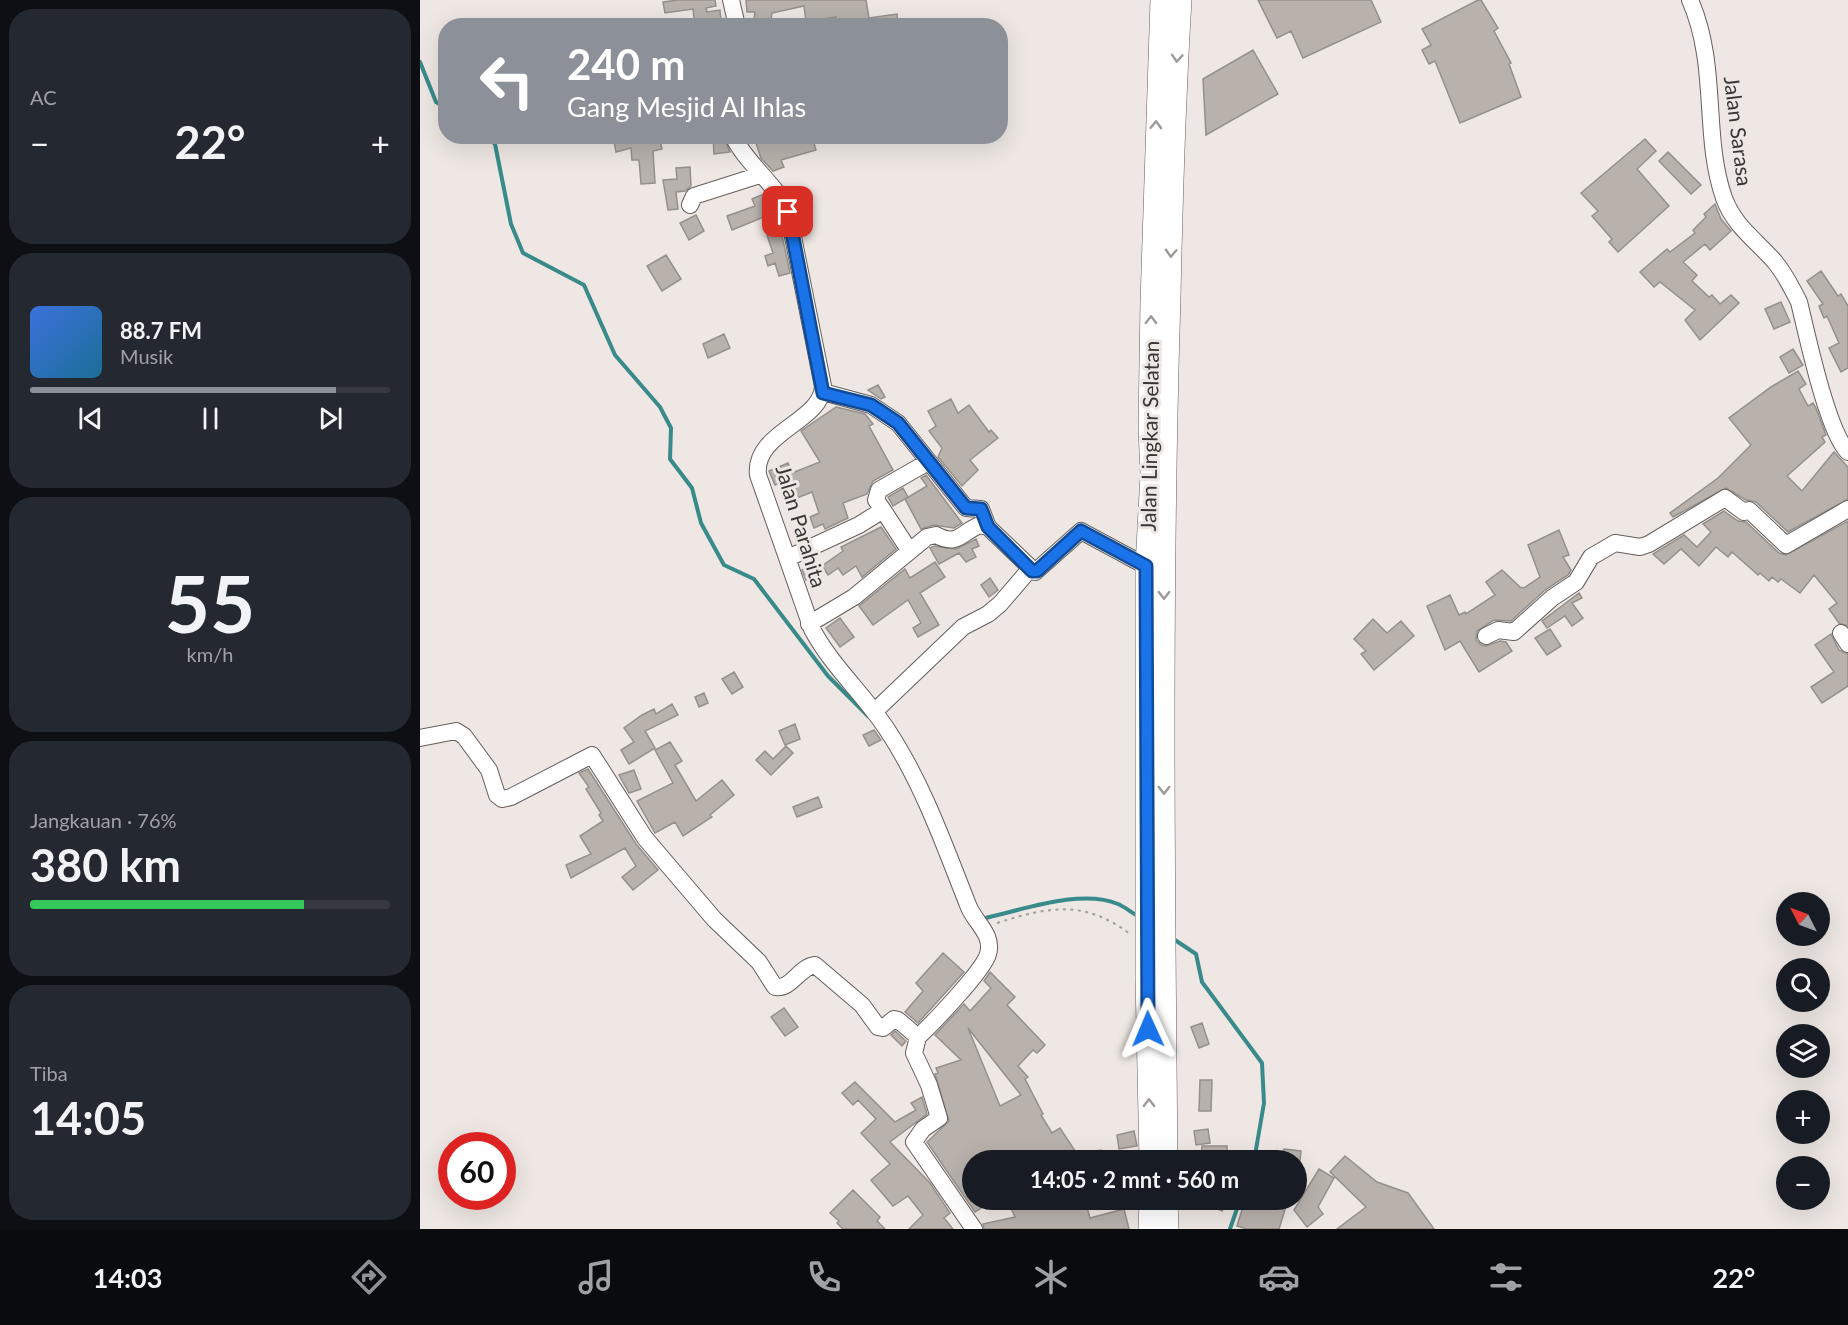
<!DOCTYPE html>
<html lang="id">
<head>
<meta charset="utf-8">
<style>
	body { margin:0; font-family:Lato,sans-serif; background:#242831; color:#f1f3f6; height:100vh; display:flex; flex-direction:column; font-size:22px; white-space:nowrap }
	* { box-sizing:border-box; margin:0 }
	p { font-size:20px; color:#9ea1a6 }
	.icon { flex:none; width:33px; height:33px; fill:none; stroke:currentColor; stroke-width:2; stroke-linecap:round; stroke-linejoin:round }
	.map { position:relative; flex:1; overflow:hidden }
	.panel { display:flex; flex-direction:column; gap:9px; padding:9px; background:#0d0f14; width:420px }
	.panel>* { flex:none }
	.top-card { position:absolute; left:18px; top:18px; width:570px; height:126px; border-radius:24px; box-shadow:0 6px 24px #0002; background:#8c9099; color:#fff; overflow:hidden }
	.needle { width:39px; rotate:312deg }
	.controls { position:absolute; left:1356px; top:892px; display:grid; gap:12px }
	.controls a { display:grid; place-items:center; width:54px; height:54px; border-radius:50%; background:#171b24; box-shadow:0 6px 24px #0002; font-size:30px }
	.speed { position:absolute; left:18px; top:1132px; display:flex; gap:12px; font-size:30px; font-weight:700; text-align:center }
	.speed>* { display:grid; place-content:center; width:78px; height:78px; border-radius:50%; background:#171b24; box-shadow:0 6px 24px #0002; line-height:1 }
	.speed .limit { border:9px solid #d22; background:#fff; color:#111 }
	.pin { position:absolute; display:grid; place-items:center; width:51px; height:51px; color:#fff; margin:-26px; border-radius:12px; box-shadow:0 3px 9px #0006 }
	.me { position:absolute; width:66px; margin:-33px; rotate:359deg; stroke-linejoin:round; filter:drop-shadow(0 0 4px #0008) }
	.turn { display:flex; align-items:center; gap:21px; height:126px; padding:0 30px; font-size:27px }
	.turn .icon { width:78px; height:78px; stroke-width:2.5 }
	.turn b { display:block; font-size:42px; line-height:51px }
	.big { font-size:45px; font-weight:700; line-height:1.1 }
	.panel .tile { flex:1; display:flex; flex-direction:column; justify-content:center; gap:9px; min-width:0; padding:0 21px; border-radius:24px; background:#242831 }
	.panel .dial { align-items:center; gap:0 }
	.dial b { font-size:78px; line-height:1 }
	.song { display:flex; align-items:center; gap:18px }
	.cover { width:72px; height:72px; border-radius:9px; background:linear-gradient(135deg,hsl(220 70% 55%),hsl(200 70% 35%)) }
	.played { height:6px; border-radius:3px; background:linear-gradient(90deg,#8c9099 85%,#363941 85%) }
	.keys { display:flex; justify-content:space-around; direction:ltr }
	.heat { display:flex; justify-content:space-between; align-items:center; font-size:33px; direction:ltr }
	.charge { height:9px; border-radius:4px; background:linear-gradient(90deg,#34c759 76%,#363941 0) }
	.trip { position:absolute; left:542px; top:1150px; width:345px; height:60px; border-radius:30px; background:#171b24; box-shadow:0 6px 24px #0002; font-weight:700; line-height:60px; text-align:center }
	.dock { display:flex; height:96px; justify-content:space-around; align-items:center; background:#090b0e; color:#9ea1a6 }
	.dock .icon { width:42px; height:42px }
	.dock .active { color:#8c9099 }
	.dock b { font-size:27px; color:#f1f3f6 }
	main { display:flex; flex:1; min-height:0 }
	.map>svg:first-child { display:block }
	.lines { fill:none; stroke-linecap:round; stroke-linejoin:round }
	.stream { stroke:#398a8a; stroke-width:4 }
	.building { fill:#b8b1ac; stroke:#96908b; stroke-width:1.5; fill-rule:evenodd }
	.minor-casing { stroke:#655e5b; stroke-width:18 }
	.major-casing { stroke:#655e5b; stroke-width:22 }
	.path { stroke:#a39e9b; stroke-width:2; stroke-dasharray:3 4.5; stroke-linecap:butt }
	.minor { stroke:#fff; stroke-width:16 }
	.major { stroke:#fff; stroke-width:21 }
	.oneway { stroke:#9c9b9a }
	.route-casing { stroke:#114b97; stroke-width:15 }
	.route { stroke:#1a73e8; stroke-width:10 }
	.labels { text-anchor:middle; dominant-baseline:central; stroke-width:6; stroke-linejoin:round; paint-order:stroke }
	.street-label { font-size:21px; fill:#393735; stroke:#eee7e3 }
</style>
</head>
<body>
<main>
<section class="panel">
<div class="tile"><p>AC</p>
<div class="heat"><a>−</a><b class="big">22°</b><a>+</a></div>
</div>
<div class="tile">
<div class="song"><i class="cover"></i><div><b>88.7 FM</b><p>Musik</p></div></div>
<div class="played"></div>
<div class="keys"><svg class="icon" aria-label="previous" viewBox="0 0 24 24"><path d="M18 5L8 12l10 7zM5 5v14"/></svg><svg class="icon" aria-label="pause" viewBox="0 0 24 24"><path d="M8 5v14M16 5v14"/></svg><svg class="icon" aria-label="next" viewBox="0 0 24 24"><path d="M6 5l10 7-10 7zM19 5v14"/></svg></div>
</div>
<div class="tile dial"><b>55</b><p>km/h</p></div>
<div class="tile"><p>Jangkauan · 76%</p><b class="big">380 km</b><div class="charge"></div></div>
<div class="tile"><p>Tiba</p><b class="big">14:05</b></div>
</section>
<div class="map">
<svg width="1428" height="1229" viewBox="0 0 1428 1229">
	<rect width="100%" height="100%" fill="#eee7e3"/>
	<g class="lines">
		<path class="stream" d="M0,62l16,40 10,6
			M67,136l8,8 16,80 12,29 61,32 31,70 45,52 11,21 -1,31 22,29 9,35 23,42 30,14 74,97 40,40
			M561,919c39,-8 99,-31 137,-15 7,3 14,9 20,12
			M752,938l24,16 6,28 60,81 2,40 -10,58
			M810,1229l10,-29"/>
	</g>
	<path class="building" d="M258,0h37l1,6 -10,2 1,4 13,-2 1,13 -26,3 -2,-17 -28,4 -2,-11z
		M326,0h120l3,18 28,-4 1,12h-62v-9l-30,5 -2,-16 -32,7 -2,13h-17l2,-14h-8z
		M838,0h113l10,22 -78,36 -12,-27 -14,7z
		M1058,0h3l17,28 -4,3 17,32 -2,1 12,33 -61,26 -25,-62 -6,3 -7,-14 9,-5 -9,-16z
		M833,50l25,44 -72,41 -3,-56z
		M193,136h46l3,13 -9,2 2,32 -14,1 -2,-24h-7l-1,-12 -15,4z
		M293,136h10l7,16 -16,2z
		M325,136h67l4,14 -35,10 3,7 -11,4 -12,-13 -7,-21 1,5 -6,1z
		M1225,139l11,12 -19,18 32,37 -51,46 -9,-10 3,-3 -20,-23 6,-5 -17,-18z
		M1248,152l33,33 -10,9 -32,-33z
		M270,167l1,19 -6,5 -9,1 2,17 -10,1 -5,-30 14,-1 -1,-11z
		M344,194l12,18 -44,18 -5,-14 28,-10 -3,-7z
		M1295,204l6,15 10,12 -21,19 -5,-6 -22,18 14,13 -5,6 17,16 3,-2 8,9 11,-9 8,8 -39,37 -15,-20 10,-10 -35,-28 -6,5 -14,-15 27,-23 3,3 25,-19 -2,-3 13,-13 -2,-3z
		M276,215l8,16 -15,9 -9,-17z
		M361,231l9,42 -11,3 -4,-13 -7,3 -3,-10 8,-3 -6,-18z
		M246,255l15,24 -19,12 -15,-25z
		M1401,271l17,25 3,-2 7,12v62l-7,4 -12,-24 10,-5 -12,-27 -3,2 -5,-12 4,-2 -16,-23z
		M1361,302l9,20 -16,7 -9,-20z
		M304,334l6,14 -22,10 -5,-14z
		M1373,349l10,16 -14,8 -9,-16z
		M1378,371l8,13 -7,5 9,17 5,-3 3,5 10,27 -4,2 3,5 -38,34 15,15 32,-39 14,15v32l-60,33 -32,-30 -10,-2 -20,-12 -53,29 -3,-4 48,-35 33,-33 -22,-27 42,-31z
		M458,385l7,12 -4,2 -13,-9z
		M531,399l7,14 11,-8 20,27 2,-2 7,8 -28,22 8,10 -16,16 -24,-29 4,-9 -13,-17 7,-5 -8,-15z
		M416,407l29,7 8,10 -4,2 24,44 -20,11 -6,13 -24,9 5,15 -23,11 -2,-5 -9,4 -4,-11 9,-4 -7,-21 -20,8 -6,-19 -11,4 -6,-14 19,-8 4,10 28,-11 -19,-31z
		M506,475l36,48 -8,5 -20,-3 -13,4 -16,-30 22,-13 -6,-8z
		M483,488l5,9 -15,9 -5,-9z
		M1304,511l14,10 8,1 33,31 7,2 62,-34v105l-9,-3 -10,-14 8,-6 -23,-28 -14,18 -19,-14 -3,3 -6,-5 -3,4 -9,-8 -2,2 -26,-23 -4,5 -12,-10 -17,19 -18,-17 -17,15 -11,-10 31,-19 13,12 14,-15 -8,-8z
		M461,527l15,22 -34,28 -6,-11 -13,9 -5,-7 -10,7 -6,-9 21,-15 -2,-4z
		M1139,530l10,25 -6,2 8,13 -3,5 -23,15 -34,31 -17,-1 -17,11 -1,9 5,5 5,1 14,-5 6,1 6,9 -33,21 -19,-31 -15,9 -18,-44 23,-11 9,20 6,-3 1,2 29,-19 -9,-13 16,-12 18,17 4,1 16,-11 -12,-32z
		M556,539l3,7 -7,3 4,8 -10,5 -7,-9 -20,11 -9,-16 5,-2 21,3z
		M515,562l10,15 -25,16 19,32 -21,12 -5,-9 8,-5 -13,-23 -35,25 -14,-19 46,-37 5,9z
		M394,565l4,10 -12,5 -4,-10z
		M570,578l8,12 -9,7 -8,-12z
		M1159,593l3,5 -10,5 11,15 -11,8 -7,-10 -18,12 -5,-7z
		M420,618l14,19 -14,10 -14,-19z
		M953,619l14,14 14,-12 13,15 -40,34 -13,-16 5,-3 -12,-12z
		M1130,629l11,17 -14,9 -12,-17z
		M1411,634l8,16 9,4v32l-26,17 -11,-16 23,-15 -19,-27z
		M314,672l9,15 -11,7 -10,-15z
		M284,693l4,10 -9,4 -4,-10z
		M252,704l6,11 -33,16 10,17 -26,16 -8,-14 13,-8 -10,-14 18,-13 12,-6 2,5z
		M375,724l5,15 -15,6 -6,-14z
		M454,730l7,10 -12,6 -6,-11z
		M250,742l12,19 -7,4 21,36 26,-21 12,15 -24,20 2,2 -29,19 -8,-14 -20,11 -18,-32 36,-18 -18,-33z
		M366,746l7,7 -22,22 -15,-15 9,-9 8,8z
		M168,769l48,75 22,26 -25,20 -11,-13 14,-11 -11,-18 -54,30 -5,-13 25,-11 -11,-18 23,-15 -4,-6 2,-2 -15,-24 3,-2 -10,-14z
		M214,770l7,19 -12,4 -10,-18z
		M398,797l4,10 -25,10 -4,-10z
		M523,953l21,19 -46,51 -13,-11 18,-21 -7,-8z
		M570,972l25,25 -8,8 38,40 -8,8 -4,-3 -15,16 10,11 -3,2 18,35 -2,1 11,18 8,-5 17,26 24,-4 1,11h-130v39h22l-19,12 -48,-70 22,-21 -14,-47 3,-1 -2,-5 25,-8 -26,-25 29,-31 6,7 21,-23 -7,-7zM548,1028l53,67 -21,11z
		M364,1008l14,19 -13,9 -14,-19z
		M782,1023l7,21 -10,4 -8,-21z
		M475,1031l11,10 -4,5 -11,-11z
		M780,1080h12l-1,31h-12z
		M435,1082l40,40 21,-12 -5,-7 11,-6 5,17 -37,28 40,41 20,30 -6,5 9,11h-44l14,-14 -15,-19 -15,10 -22,-26 19,-16 -29,-31 15,-14 -18,-19 -5,5 -11,-12z
		M788,1129l2,14 -14,2 -2,-14z
		M714,1131l3,15 -18,3 -2,-14z
		M782,1146h25v15h-26z
		M864,1149l17,2 -1,10h-17z
		M925,1156l32,26 31,11 26,36h-97l29,-22 -36,-35z
		M899,1169l15,9 -16,29 5,7 -16,13 -13,-17z
		M433,1190l27,27 -3,4 8,8h-42l-6,-6 2,-2 -9,-8z
		M587,1200h78l5,18 34,-9 5,20h-145l-1,-5 32,-7z
		M780,1200h28l-6,11z
		M825,1200l21,6 2,-6h20l-9,29h-32l-10,-3z"/>
	<g class="lines">
		<g class="minor-casing">
			<path id="minor" d="M311,0l6,26
				M1270,0c29,66 12,135 34,198 10,28 33,43 51,64 10,12 17,26 24,40 8,32 28,129 49,150
				M313,136c14,29 43,47 55,76l35,174c-1,36 -70,46 -65,89l54,154c20,38 53,66 76,102 35,53 57,116 80,174 6,17 26,29 20,49 -4,16 -56,70 -70,83l-4,16 15,32 10,33 -16,11 -9,13 60,87
				M270,205l4,-9 66,-21
				M403,392l48,13 27,18 68,85 15,1 7,18
				M463,510l26,40
				M368,558l71,-33 24,-15 -7,-10 3,-10 49,-28
				M389,624l45,-27 73,-60 9,-2c22,12 25,-3 44,-10l8,2 47,45 46,-41 65,35
				M1421,633l7,11
				M1066,636l12,-6 16,2 38,-34 24,-16 15,-25 24,-14 25,4 9,-3 76,-46 19,14 5,-2 37,35 62,-36
				M454,712l89,-85 25,-13 12,-10 30,-35
				M0,738l36,-7 8,5 25,34 8,25 5,4 9,-2 81,-42 53,83 69,81 45,43 16,25c16,3 24,-20 40,-22l47,40 16,22 5,1 11,-9 4,1 20,17"/>
		</g>
		<g class="major-casing">
			<path id="major" d="M730,1161l-4,-183v-412l5,-91 -2,-48 2,-125 10,-302
				M747,1161c-3,-288 -6,-576 3,-864 2,-99 5,-198 11,-297
				M747,1200l1,29
				M729,1229l1,-29"/>
		</g>
		<path class="path" d="M577,923c51,-16 87,-24 133,11"/>
		<use href="#minor" class="minor"/>
		<use href="#major" class="major"/>
	</g>
	<defs><path id="oneway-chevron" d="M-2-3.5L2.5 0L-2 3.5" fill="none" stroke-width="1.6" stroke-linecap="round" stroke-linejoin="round" transform="scale(1.5)"/></defs>
	<g class="oneway">
		<use href="#oneway-chevron" transform="translate(757 58) rotate(94)"/>
		<use href="#oneway-chevron" transform="translate(736 125) rotate(-88)"/>
		<use href="#oneway-chevron" transform="translate(751 253) rotate(92)"/>
		<use href="#oneway-chevron" transform="translate(731 320) rotate(-89)"/>
		<use href="#oneway-chevron" transform="translate(744 595) rotate(90)"/>
		<use href="#oneway-chevron" transform="translate(744 790) rotate(90)"/>
		<use href="#oneway-chevron" transform="translate(729 1103) rotate(-91)"/>
	</g>
	<g class="lines">
		<g class="route-casing">
			<path id="route" d="M368,212l35,181 48,12 27,18 68,85 15,1 7,18 44,44h5l44,-40 65,35 2,463"/>
		</g>
		<use href="#route" class="route"/>
	</g>
	<g class="labels">
		<g class="street-label">
			<text transform="translate(1319 131) rotate(83)">Jalan Sarasa</text>
			<text transform="translate(729 436) rotate(-89)">Jalan Lingkar Selatan</text>
			<text transform="translate(382 526) rotate(73)">Jalan Parahita</text>
		</g>
	</g>
</svg>
<div class="controls">
<a><svg class="needle" viewBox="-14 -14 28 28"><path d="M0-13l5 13h-10z" fill="#e53935"/><path d="M0 13l5-13h-10z" fill="#9ea1a6"/></svg></a>
<a><svg class="icon" aria-label="search" viewBox="0 0 24 24"><circle cx="10" cy="10" r="6"/><path d="M15 15l6 6"/></svg></a>
<a><svg class="icon" aria-label="layers" viewBox="0 0 24 24"><path d="M12 4l9 5-9 5-9-5zM3 14l9 5 9-5"/></svg></a>
<a>+</a>
<a>−</a>
</div>
<div class="speed"><div class="limit">60</div></div>
<div class="pin" style="left:368px;top:212px;background:#d93025"><svg class="icon" aria-label="arrive" viewBox="0 0 24 24"><path d="M6 21V4h12l-3 4 3 4H6"/></svg></div>
<svg class="me" style="left:728px;top:1029px" viewBox="-20 -20 40 40"><path d="M0-17L14 15 0 8-14 15z" fill="#1a73e8" stroke="#fff" stroke-width="4"/></svg>
<div class="trip">14:05 · 2 mnt · 560 m</div>
<div class="top-card">
<div class="turn"><svg class="icon" aria-label="left" viewBox="0 0 24 24"><path d="M17 20v-9H6M10 6l-5 5 5 5"/></svg><div><b>240 m</b>Gang Mesjid Al Ihlas</div></div>
</div>
</div>
</main>
<nav class="dock">
<b>14:03</b>
<svg class="icon active" aria-label="directions" viewBox="0 0 24 24"><path d="M12 3l9 9-9 9-9-9zM9 14v-3h6M13 9l2 2-2 2"/></svg>
<svg class="icon" aria-label="music" viewBox="0 0 24 24"><path d="M9 18V5l10-2v13"/><circle cx="6" cy="18" r="3"/><circle cx="16" cy="16" r="3"/></svg>
<svg class="icon" aria-label="phone" viewBox="0 0 24 24"><path d="M5 4h4l2 5-3 2q2 4 5 5l2-3 5 2v4C11 20 4 13 5 4z"/></svg>
<svg class="icon" aria-label="climate" viewBox="0 0 24 24"><path d="M12 3v18M4 7l16 10M4 17L20 7"/></svg>
<svg class="icon" aria-label="car" viewBox="0 0 24 24"><path d="M5 17H2v-5l4-1 3-4h7l3 4 3 1v5h-3M9 17h6M6 11h13"/><circle cx="7" cy="17" r="2"/><circle cx="17" cy="17" r="2"/></svg>
<svg class="icon" aria-label="filters" viewBox="0 0 24 24"><path d="M4 7h16M4 17h16"/><circle cx="9" cy="7" r="2"/><circle cx="15" cy="17" r="2"/></svg>
<b>22°</b>
</nav>
</body>
</html>
